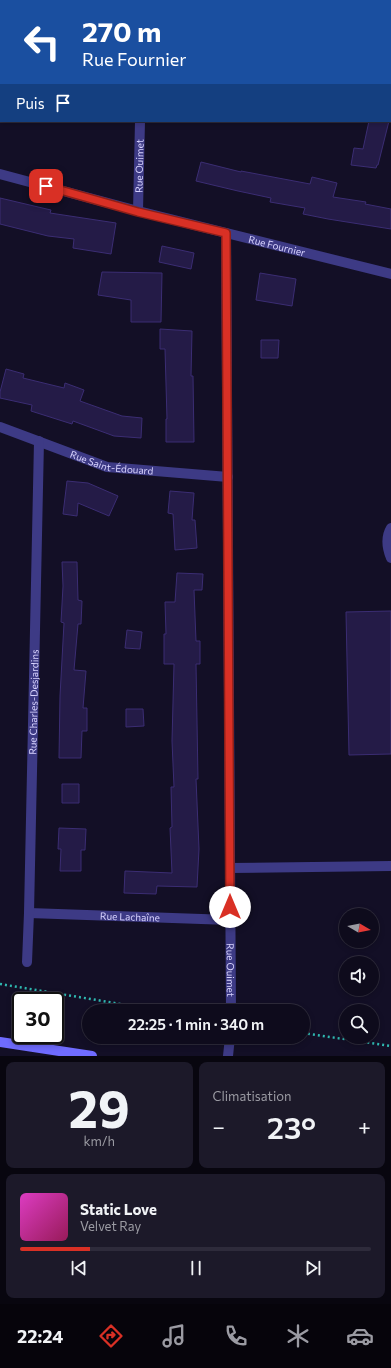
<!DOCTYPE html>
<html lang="fr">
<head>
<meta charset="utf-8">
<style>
	body { margin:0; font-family:Commissioner,sans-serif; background:#1c1929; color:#f1f3f6; height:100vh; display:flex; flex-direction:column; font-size:15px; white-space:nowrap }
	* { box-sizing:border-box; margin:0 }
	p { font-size:13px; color:#9b9ba3 }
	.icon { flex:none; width:22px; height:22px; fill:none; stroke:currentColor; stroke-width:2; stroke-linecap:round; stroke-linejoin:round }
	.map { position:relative; height:1056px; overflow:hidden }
	.drawer { display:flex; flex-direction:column; gap:6px; padding:6px; background:#08060f; flex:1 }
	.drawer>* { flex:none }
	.top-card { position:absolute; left:0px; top:0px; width:391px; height:122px; box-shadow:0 2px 6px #0003,0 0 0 1px #2e2b3b; background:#1a4fa0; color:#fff; overflow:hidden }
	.needle { width:26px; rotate:100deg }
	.fabs { position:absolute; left:339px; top:908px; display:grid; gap:8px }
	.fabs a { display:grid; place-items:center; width:40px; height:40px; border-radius:50%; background:#0e0b1c; box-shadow:0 2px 6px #0003,0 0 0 1px #2e2b3b; font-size:20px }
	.speed { position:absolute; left:12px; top:992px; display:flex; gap:8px; font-size:20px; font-weight:700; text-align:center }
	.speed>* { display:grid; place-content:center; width:52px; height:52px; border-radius:50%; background:#0e0b1c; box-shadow:0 2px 6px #0003,0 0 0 1px #2e2b3b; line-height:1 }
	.speed .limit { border:2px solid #111; border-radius:6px; background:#fff; color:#111 }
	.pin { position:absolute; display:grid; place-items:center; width:34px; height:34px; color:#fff; margin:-17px; border-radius:8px; box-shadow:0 2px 6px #0006 }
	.me { position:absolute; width:44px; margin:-22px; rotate:0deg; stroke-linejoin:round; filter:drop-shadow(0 0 3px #0008) }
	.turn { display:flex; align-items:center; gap:14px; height:84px; padding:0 16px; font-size:18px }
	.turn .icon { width:52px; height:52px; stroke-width:2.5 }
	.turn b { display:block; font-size:28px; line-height:34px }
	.then { display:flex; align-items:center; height:38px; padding:0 16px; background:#0003; gap:8px; font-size:15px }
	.big { font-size:30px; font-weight:600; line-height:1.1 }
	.drawer .card { flex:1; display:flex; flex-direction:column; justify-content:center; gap:6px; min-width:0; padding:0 14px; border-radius:8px; background:#1c1929 }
	.drawer .dial { align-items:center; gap:0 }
	.dial b { font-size:52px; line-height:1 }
	.song { display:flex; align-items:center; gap:12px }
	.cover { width:48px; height:48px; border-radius:6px; background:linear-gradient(135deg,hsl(310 70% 55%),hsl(330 70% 35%)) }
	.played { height:4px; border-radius:2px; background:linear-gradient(90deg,#d93025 20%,#2e2b3b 20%) }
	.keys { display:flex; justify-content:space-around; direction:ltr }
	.heat { display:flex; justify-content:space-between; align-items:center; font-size:22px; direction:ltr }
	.drawer .tiles { flex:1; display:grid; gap:6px; grid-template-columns:1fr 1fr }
	.card:last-child { grid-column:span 2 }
	.trip { position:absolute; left:82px; top:1004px; width:228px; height:40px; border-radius:20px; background:#0e0b1c; box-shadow:0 2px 6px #0003,0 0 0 1px #2e2b3b; font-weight:600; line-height:40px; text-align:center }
	.menu { display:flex; height:64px; justify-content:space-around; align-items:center; background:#06040b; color:#9b9ba3 }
	.menu .icon { width:28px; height:28px }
	.menu .on { color:#d93025 }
	.menu b { font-size:18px; color:#f1f3f6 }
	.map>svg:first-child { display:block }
	.building { fill:#241b47; stroke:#3b2d73 }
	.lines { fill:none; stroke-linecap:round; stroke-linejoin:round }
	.path { stroke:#2fb8b0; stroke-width:2.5; stroke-dasharray:2 3; stroke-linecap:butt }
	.street { stroke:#3d3a85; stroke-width:10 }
	.secondary { stroke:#6f6bff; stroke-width:10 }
	.primary { stroke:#c25bff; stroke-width:10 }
	.route-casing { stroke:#8d1f18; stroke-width:10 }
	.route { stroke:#d93025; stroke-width:7 }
	.labels { text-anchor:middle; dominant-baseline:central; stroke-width:4; stroke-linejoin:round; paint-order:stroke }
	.street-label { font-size:10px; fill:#d9d4ff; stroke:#130f26 }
</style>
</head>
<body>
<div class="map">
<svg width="391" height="1056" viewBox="0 0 391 1056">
	<rect width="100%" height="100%" fill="#130f26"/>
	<path class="building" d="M369,121h20l-11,44h-1l-1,3 -25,-3 3,-17 9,1z
		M201,162l40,10v-1l69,13 2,-7 25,6 -4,14 33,5 -1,2 26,5v20l-63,-10 -25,-5 2,-6 -35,-6 1,-4 -33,-7 -42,-10z
		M0,198l51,12 -1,3 66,10 -5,31 -38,-6 1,-9 -26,-3 -48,-12z
		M162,246l32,7 -3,16 -32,-7z
		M102,272l60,1 -1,49h-30v-22l-33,-5z
		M260,273l36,6 -4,27 -36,-6z
		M160,329l32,2 -1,45h2l1,66h-28v-23h1l-2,-70h-5z
		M261,340h18l-1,18h-17z
		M6,369l18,5 -1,4 41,10 1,-5 19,7 -4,11 42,15 20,2 -1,20 -27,-2 -41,-15 -1,3 -41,-13 1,-6 -32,-7v-6z
		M67,481l21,2 30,13 -9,20 -31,-13 -1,13 -14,-2z
		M170,491l24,2 -2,27h3l2,28 -22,2 -2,-36 -5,-1z
		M62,562h15l1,38 4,1 -1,23h-3l-4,46 12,1 -3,37h4v23h-5l-1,27h-22l1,-62 4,-73 -3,-1 2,-36z
		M177,573l26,1 -1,16h-8l2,51h4v23h-4l2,115h-2l3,70 -2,38 -40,-1 -1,8 -32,-1 1,-22 47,2 -2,-45 2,-1 -1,-40h3l-2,-46 2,-77h-10v-30h2l-1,-32h10z
		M391,611v143l-42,1 -3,-143z
		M127,630l15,2 -2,17 -15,-1z
		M126,709h17l1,17 -18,1z
		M62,784h17v19h-17z
		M59,828l27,1 -1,21h-4v21h-21l1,-22h-3z"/>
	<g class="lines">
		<path class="path" d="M0,984l163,27
			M303,1033l88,13"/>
		<g class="street">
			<path d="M141,1v-1"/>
			<path id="s1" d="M0,174l138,37 253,63"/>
			<path id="s2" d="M138,211l2,-90"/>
			<path id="s3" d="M226,233l5,778"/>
			<path id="s4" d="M0,427l107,40 121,10"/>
			<path d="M391,528c-6,10 -4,20 0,30"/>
			<path d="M230,868l161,-2"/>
			<path id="s5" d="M29,913l201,7"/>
			<path id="s6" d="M27,962l2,-49 10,-472"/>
			<path d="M228,1056l2,-19"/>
		</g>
		<path class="secondary" d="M0,1042l92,14"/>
		<path class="primary" d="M175,0l4,1
			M390,59h1"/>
	</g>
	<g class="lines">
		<g class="route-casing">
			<path id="route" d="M46,186l92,26 88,21 4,674"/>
		</g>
		<use href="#route" class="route"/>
	</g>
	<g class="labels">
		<g class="street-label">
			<text stroke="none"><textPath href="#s2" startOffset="45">Rue Ouimet</textPath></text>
			<text stroke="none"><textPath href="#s1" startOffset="286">Rue Fournier</textPath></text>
			<text stroke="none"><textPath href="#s4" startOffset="118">Rue Saint-Édouard</textPath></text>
			<text stroke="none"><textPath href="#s6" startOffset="260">Rue Charles-Desjardins</textPath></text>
			<text stroke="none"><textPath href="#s5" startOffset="101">Rue Lachaîne</textPath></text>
			<text stroke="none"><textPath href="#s3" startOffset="737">Rue Ouimet</textPath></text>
		</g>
	</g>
</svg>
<div class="fabs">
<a><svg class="needle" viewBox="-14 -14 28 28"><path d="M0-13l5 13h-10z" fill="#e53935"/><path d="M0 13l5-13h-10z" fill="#9b9ba3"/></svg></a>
<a><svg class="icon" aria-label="sound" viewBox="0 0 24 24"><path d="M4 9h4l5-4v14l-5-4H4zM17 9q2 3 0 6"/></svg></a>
<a><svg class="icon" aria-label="search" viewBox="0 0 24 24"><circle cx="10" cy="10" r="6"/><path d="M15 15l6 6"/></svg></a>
</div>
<div class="speed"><div class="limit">30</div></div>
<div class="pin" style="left:46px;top:186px;background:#d93025"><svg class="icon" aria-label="arrive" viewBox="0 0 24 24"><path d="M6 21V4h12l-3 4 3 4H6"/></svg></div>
<svg class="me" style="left:230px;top:907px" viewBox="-20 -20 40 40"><circle r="19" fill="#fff"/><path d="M0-13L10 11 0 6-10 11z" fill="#d93025"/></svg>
<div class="trip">22:25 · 1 min · 340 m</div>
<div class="top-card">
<div class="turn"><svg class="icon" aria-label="left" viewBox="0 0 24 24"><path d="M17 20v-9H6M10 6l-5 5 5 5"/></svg><div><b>270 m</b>Rue Fournier</div></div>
<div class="then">Puis<svg class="icon" aria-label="arrive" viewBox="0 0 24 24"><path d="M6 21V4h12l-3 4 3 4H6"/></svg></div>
</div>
</div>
<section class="drawer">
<div class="tiles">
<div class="card dial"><b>29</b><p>km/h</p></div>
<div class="card"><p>Climatisation</p>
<div class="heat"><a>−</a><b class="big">23°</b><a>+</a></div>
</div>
<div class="card">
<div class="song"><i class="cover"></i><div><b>Static Love</b><p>Velvet Ray</p></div></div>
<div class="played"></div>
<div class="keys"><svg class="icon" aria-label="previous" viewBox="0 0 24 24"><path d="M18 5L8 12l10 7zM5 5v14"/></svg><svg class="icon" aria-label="pause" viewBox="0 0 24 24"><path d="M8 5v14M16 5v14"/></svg><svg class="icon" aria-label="next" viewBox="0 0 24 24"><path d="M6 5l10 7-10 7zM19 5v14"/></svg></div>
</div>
</div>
</section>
<nav class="menu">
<b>22:24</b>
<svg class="icon on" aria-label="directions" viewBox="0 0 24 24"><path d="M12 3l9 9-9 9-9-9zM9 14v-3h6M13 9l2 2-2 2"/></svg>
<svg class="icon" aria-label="music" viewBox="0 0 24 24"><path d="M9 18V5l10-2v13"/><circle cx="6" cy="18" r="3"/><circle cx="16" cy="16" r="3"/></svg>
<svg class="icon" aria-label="phone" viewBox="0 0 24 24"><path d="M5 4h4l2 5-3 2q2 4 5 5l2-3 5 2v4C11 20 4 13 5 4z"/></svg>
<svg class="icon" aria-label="climate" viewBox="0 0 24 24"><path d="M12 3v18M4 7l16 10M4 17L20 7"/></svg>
<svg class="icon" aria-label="car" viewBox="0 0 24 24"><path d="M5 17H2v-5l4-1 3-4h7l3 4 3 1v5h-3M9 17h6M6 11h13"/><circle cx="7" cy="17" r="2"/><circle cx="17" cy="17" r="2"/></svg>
</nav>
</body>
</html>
